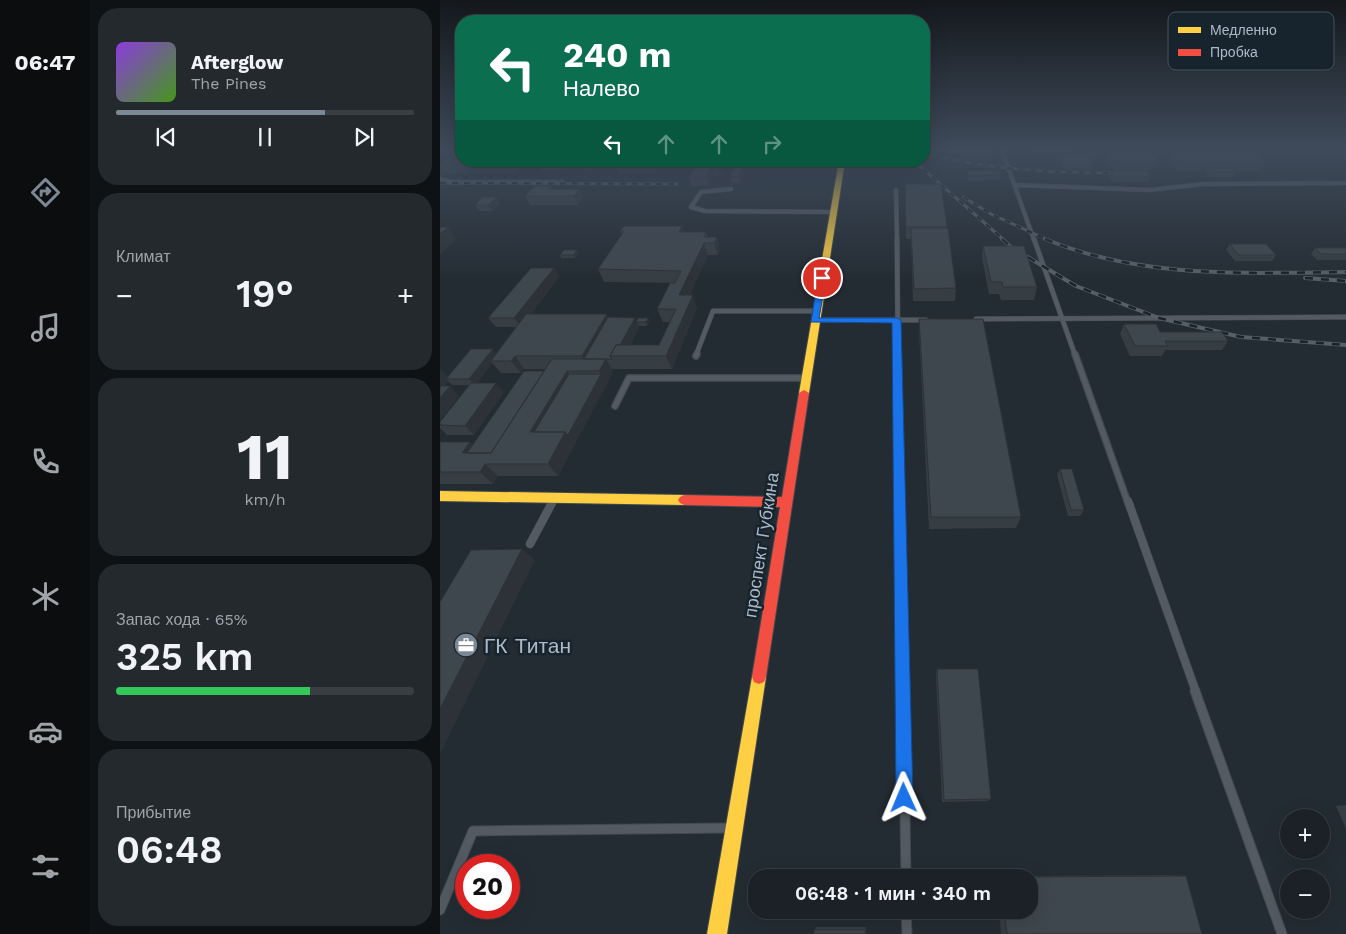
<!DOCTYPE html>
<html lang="ru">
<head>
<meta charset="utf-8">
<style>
	body { margin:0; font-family:"Work Sans",sans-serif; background:#24292e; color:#f1f3f6; height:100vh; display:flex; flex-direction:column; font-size:19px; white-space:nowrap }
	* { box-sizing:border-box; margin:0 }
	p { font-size:16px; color:#a0a3a7 }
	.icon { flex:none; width:28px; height:28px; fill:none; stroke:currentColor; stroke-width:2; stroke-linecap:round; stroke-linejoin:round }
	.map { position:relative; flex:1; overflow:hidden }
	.sheet { display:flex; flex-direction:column; gap:8px; padding:8px; background:#0f1215; width:350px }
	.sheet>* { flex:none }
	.banner { position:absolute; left:15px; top:15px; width:475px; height:152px; border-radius:20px; box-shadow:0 5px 20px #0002,0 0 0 1px #393e43; background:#0b6e4f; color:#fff; overflow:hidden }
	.tools { position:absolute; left:840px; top:809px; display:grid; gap:10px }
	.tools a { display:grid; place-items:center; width:50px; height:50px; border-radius:50%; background:#1b2126; box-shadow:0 5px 20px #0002,0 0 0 1px #393e43; font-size:25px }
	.speed { position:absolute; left:15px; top:854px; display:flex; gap:10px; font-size:25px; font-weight:700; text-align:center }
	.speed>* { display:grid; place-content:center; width:65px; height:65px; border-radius:50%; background:#1b2126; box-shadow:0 5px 20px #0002,0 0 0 1px #393e43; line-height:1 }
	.speed .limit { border:8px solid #d22; background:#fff; color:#111 }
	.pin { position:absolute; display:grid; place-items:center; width:42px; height:42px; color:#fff; margin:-21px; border:2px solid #fff; border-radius:50%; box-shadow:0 1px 5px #0007 }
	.me { position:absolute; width:55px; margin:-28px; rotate:359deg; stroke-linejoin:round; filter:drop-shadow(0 0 4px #0008) }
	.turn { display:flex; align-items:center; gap:18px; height:105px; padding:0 25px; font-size:22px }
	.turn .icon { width:65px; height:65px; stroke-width:2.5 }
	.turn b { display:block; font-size:35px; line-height:42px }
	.lanes { display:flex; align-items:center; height:48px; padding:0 25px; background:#0003; justify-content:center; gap:25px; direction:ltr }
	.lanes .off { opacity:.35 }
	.big { font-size:38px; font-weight:600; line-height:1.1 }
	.sheet .widget { flex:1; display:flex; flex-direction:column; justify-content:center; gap:8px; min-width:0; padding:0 18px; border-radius:20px; background:#24292e }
	.sheet .dial { align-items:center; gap:0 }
	.dial b { font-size:65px; line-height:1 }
	.song { display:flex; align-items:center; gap:15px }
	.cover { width:60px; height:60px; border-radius:8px; background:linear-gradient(135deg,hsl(270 70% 55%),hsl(100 70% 35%)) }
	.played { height:5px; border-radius:2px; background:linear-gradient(90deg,#7c8893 70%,#393e43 70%) }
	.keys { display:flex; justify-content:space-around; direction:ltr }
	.heat { display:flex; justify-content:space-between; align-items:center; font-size:28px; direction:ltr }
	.charge { height:8px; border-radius:4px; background:linear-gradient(90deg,#34c759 65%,#393e43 0) }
	.trip { position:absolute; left:308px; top:869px; width:290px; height:50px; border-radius:20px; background:#1b2126; box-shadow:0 5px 20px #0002,0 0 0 1px #393e43; font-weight:600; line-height:50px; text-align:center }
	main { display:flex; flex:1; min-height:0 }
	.tabs { display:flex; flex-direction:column; width:90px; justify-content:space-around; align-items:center; background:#0b0d0f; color:#a0a3a7 }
	.tabs .icon { width:35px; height:35px }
	.tabs .selected { color:#7c8893 }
	.tabs b { font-size:22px; color:#f1f3f6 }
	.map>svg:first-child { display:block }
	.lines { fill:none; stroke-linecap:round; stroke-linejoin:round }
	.lane-far4-casing { stroke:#41494f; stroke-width:5 }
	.lane-far3-casing { stroke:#41494f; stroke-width:5.5 }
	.lane-far2-casing { stroke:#41494f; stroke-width:8 }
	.lane-far1-casing { stroke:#41494f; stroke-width:9 }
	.lane-casing { stroke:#41494f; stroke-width:11 }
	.slow-casing { stroke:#41494f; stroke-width:2 }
	.jam-casing { stroke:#41494f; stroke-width:2 }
	.lane-far4 { stroke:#545a62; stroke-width:4 }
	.lane-far3 { stroke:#545a62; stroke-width:4.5 }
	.lane-far2 { stroke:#545a62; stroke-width:5.5 }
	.lane-far1 { stroke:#545a62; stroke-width:8 }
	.lane { stroke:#545a62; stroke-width:9 }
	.slow { fill:#ffcf43; fill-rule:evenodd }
	.jam { fill:#f24e42; fill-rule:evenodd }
	.rail-far1-casing { stroke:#575e64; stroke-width:3 }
	.rail-casing { stroke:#575e64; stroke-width:4 }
	.rail-far1 { stroke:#17232d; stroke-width:2; stroke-dasharray:6; stroke-linecap:butt }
	.rail { stroke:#17232d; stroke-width:2.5; stroke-dasharray:8; stroke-linecap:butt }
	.wall { fill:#363d43 }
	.shaded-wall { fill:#2c3237 }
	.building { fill:#3f474e; stroke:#2c3237 }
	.route { fill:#1a73e8; stroke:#114b97 }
	.labels { text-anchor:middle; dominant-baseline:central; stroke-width:5; stroke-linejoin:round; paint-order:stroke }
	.street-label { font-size:18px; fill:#acb9c6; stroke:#17232d }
	.near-poi-label { font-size:21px; fill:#acb9c6; stroke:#17232d; text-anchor:start }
	.key { fill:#17232d; stroke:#44505b; stroke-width:1 }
	.key-label { font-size:14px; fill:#acb9c6 }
</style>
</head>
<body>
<main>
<nav class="tabs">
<b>06:47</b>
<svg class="icon selected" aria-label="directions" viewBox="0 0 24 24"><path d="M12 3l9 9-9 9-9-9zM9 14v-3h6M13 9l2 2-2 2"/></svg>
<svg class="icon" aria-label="music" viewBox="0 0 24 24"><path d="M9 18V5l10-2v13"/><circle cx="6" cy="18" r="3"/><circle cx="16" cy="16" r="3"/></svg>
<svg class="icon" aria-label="phone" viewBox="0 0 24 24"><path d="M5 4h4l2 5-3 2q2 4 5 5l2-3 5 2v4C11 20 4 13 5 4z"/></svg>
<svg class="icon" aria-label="climate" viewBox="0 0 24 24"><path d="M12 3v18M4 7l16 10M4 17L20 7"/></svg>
<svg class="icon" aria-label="car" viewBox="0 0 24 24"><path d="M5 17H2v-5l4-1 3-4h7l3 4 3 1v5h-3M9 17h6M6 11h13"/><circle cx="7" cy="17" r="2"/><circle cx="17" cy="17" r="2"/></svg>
<svg class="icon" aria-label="filters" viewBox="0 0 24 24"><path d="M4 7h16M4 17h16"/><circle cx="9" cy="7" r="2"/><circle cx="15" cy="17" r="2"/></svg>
</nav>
<section class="sheet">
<div class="widget">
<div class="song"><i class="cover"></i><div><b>Afterglow</b><p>The Pines</p></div></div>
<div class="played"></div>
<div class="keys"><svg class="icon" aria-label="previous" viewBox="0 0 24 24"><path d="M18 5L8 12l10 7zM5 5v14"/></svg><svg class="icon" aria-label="pause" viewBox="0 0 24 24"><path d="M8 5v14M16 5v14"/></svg><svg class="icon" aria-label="next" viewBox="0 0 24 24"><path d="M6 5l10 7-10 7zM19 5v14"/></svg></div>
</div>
<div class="widget"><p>Климат</p>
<div class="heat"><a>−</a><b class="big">19°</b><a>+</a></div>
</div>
<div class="widget dial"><b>11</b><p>km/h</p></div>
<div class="widget"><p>Запас хода · 65%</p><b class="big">325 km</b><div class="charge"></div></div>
<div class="widget"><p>Прибытие</p><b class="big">06:48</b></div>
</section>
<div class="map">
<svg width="906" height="934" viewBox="0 0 906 934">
	<rect width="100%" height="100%" fill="#242c33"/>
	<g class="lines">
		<g class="lane-far4-casing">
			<path id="lane-far4" d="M562,150l32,90
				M0,179l10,3h113
				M574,185l135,5 55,-6 142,-1
				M291,189l-30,3 -10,15 14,4 128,1
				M456,190l1,50"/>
		</g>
		<g class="lane-far3-casing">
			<path id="lane-far3" d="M457,239l1,116
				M594,239l41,116
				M536,319l370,-2
				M376,320h110
				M256,355l17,-44h103"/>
		</g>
		<g class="lane-far2-casing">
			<path id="lane-far2" d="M458,354l3,149
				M635,354l53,149
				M256,356l1,-2
				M175,406l14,-28h176
				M112,503l2,-4"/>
		</g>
		<g class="lane-far1-casing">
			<path id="lane-far1" d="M461,501l2,191
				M688,501l68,191
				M90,544l23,-43"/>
		</g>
		<g class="lane-casing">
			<path id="lane" d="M463,691l3,187
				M755,691l87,243
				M0,910l33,-79 255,-3
				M466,910l1,24"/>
		</g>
		<g class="slow-casing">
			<path id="slow" d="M399,161h6l-36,232 -5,3 -5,-3z
				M0,491l244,4 4,2 2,3 -2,3 -4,2 -244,-4z
				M319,670l5,2 2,5 -39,257h-20l45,-257 2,-5z"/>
		</g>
		<g class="jam-casing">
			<path id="jam" d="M364,390l5,3 -43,284 -2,5 -5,2 -5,-2 -2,-5 28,-170 -96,-2 -4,-2 -2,-3 2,-3 4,-2 98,2 17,-104z"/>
		</g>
		<use href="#lane-far4" class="lane-far4"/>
		<use href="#lane-far3" class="lane-far3"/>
		<use href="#lane-far2" class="lane-far2"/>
		<use href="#lane-far1" class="lane-far1"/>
		<use href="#lane" class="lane"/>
		<use href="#slow" class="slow"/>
		<use href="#jam" class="jam"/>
		<g class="rail-far1-casing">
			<path id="rail-far1" d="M484,153c65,17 129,20 196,20
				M474,161l90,79
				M0,183l237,1
				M523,197l28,17 57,26"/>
		</g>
		<g class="rail-casing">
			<path id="rail" d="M562,239l9,8 65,39 83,32 82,19 105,8
				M605,239c96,40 200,34 301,33
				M865,278l41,3"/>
		</g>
		<use href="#rail-far1" class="rail-far1"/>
		<use href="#rail" class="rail"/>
	</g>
	<path class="wall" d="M13,150h8v11h61l3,6 -7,6h-74l-4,-7v-3l19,-5 -3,-5 2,-2z
		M496,150h51l-1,4h-49z
		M597,150h29l-1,3h-27z
		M669,153l49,9 -4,8h-41l-6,-8z
		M733,153l93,9 -5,9h-26l1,1 -3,5h-24l-3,-3 1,-3h-30l-8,-10z
		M621,156l32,9 -1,5h-28l-4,-8z
		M103,161h27l2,5 -6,5h-25l-3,-5z
		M182,161h108l-8,15h-8l-5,10h-17l-3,-9 9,-14h-5l-3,4h-26l-1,-4h-4l2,4 -5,6h-37l-2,-5z
		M297,161h13l-9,22h-10l-1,-6z
		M160,165l-6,6h-10l-1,-2z
		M527,170l34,5 -1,5 -32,1 -1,-5z
		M671,171l40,6 -2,5h-37l-3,-5z
		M465,184h36l15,104 -1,13h-42l-2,-62h-5z
		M111,186l2,3 31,8 -6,8h-48l-5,-9z
		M60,203l-8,8h-13l-4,-6z
		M242,226l2,6h22l2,5h9l3,13 -2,5h-10l-18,40 7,13 -25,61h-61l2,3 -55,104h-60l-5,8h-53v-42l33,3 73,-76h-22l-3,4h-20l-9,-10 -15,20 27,9 -30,43h-27l-7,-7v-6l29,-37h-17l-4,-4 -4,5 15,10 -19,24v-51l8,8 48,-24 20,-26h-20l-8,-9 66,-50 5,9 -28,37 77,3 28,4 12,-3 1,3 -2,5h-9l1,1 -9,18h29l11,-23h-7l-6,-13 18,-26 -71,-1 -6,-13 24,-34 -2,-4z
		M790,244l46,11 -4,6h-37l-9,-11z
		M543,246l54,41 -3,13h-33l-2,-6h-10l-7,-36z
		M875,248h31v12h-29l-6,-6z
		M139,253l-4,5h-14l-1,-3z
		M479,319l102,198 -5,11 -87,1 -10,-197z
		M684,324l36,8 68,9 -6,9h-57l-3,6h-32l-10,-22z
		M620,469l24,41 -4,6h-12l-11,-41z
		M497,669l54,130 -3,2 -46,1 -6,-127z
		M906,805v24l-10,-23z
		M731,875l15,1 16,58h-201l-2,-24h30v-32h-33l-1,-2z
		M377,927h49v7l-52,-4z"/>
	<path class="shaded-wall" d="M77,161h5l3,6 -7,6 -5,-9z
		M128,161h2l2,5 -6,5 -2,-6z
		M219,161l2,6 -5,6 -2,-5z
		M249,161h3l1,3 -3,3z
		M284,161h6l-8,15 -2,-8z
		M306,161h4l-9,22 -2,-6z
		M158,162l2,3 -6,6 -1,-2z
		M272,168l2,8 -5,10 -3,-9z
		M140,189l4,8 -6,8 -4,-9z
		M57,197l3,6 -8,8 -4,-6z
		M242,226l4,12 -7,-6z
		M8,227l9,12 -17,16v-21z
		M277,237l3,13 -2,5 -4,-12z
		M264,243l4,12 -24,53 -5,-13z
		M137,250l2,3 -4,5 -2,-3z
		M114,268l5,9 -38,50 -7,-9z
		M253,295l4,13 -25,61 -6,-13z
		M167,314l6,13 -29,32 -2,-3z
		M195,318l4,9 -15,29h-10z
		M208,318l1,3 -2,5 -1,-4z
		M53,349l5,7 -7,5 1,2 -17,22 -6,-6z
		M75,356l9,13 -3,4 -10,-12z
		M166,359l7,13 -38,72 -7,-9 33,-61 -2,-3z
		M1,369l9,10h-4l2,2 -8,10v-21z
		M127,371l9,13 -30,51 -16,-3z
		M56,383l8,9 -30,43 -9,-9z
		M10,386l9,10 -19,24v-22z
		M125,432l10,12 -17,32 -10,-12z
		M30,442l12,12 -20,-1z
		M45,464l13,12 -5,8 -13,-12z
		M82,549l13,11 -94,192 -1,-1v-42z"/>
	<path class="building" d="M19,150h2v3h-5z
		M669,153h42l7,9h-43z
		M733,153h83l10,9h-85z
		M621,156h27l5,9h-27z
		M7,158h14v3h56l-4,3h-73z
		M103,161h25l-4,4 -26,1z
		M182,161h37l-5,7h-37z
		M223,161h26l-27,1z
		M259,161h25l-4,7h-8l-6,9h-17z
		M297,161h9l-7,16h-9z
		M148,162h10l-5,7h-10z
		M768,168h25l3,4h-25z
		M527,170l33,1 1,4 -33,1z
		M671,171h36l4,6h-37z
		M465,184h36l6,43h-41z
		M95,186h16l-3,3h32l-6,7h-49z
		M43,197h14l-9,8h-13z
		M184,226h58l-3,6h27l-2,5h13l-3,6h-10l-25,52h14l-27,61h-56l6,-11h43l17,-36h-19l13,-26h5l6,-12 -83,-2 26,-38h-4z
		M0,227h8l-8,7z
		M471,228h37l8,60 -42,1z
		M790,244h36l10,11h-38z
		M543,246h41l13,41h-34l-1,-5h-11z
		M875,248h31v6h-25z
		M124,250h13l-4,5h-13z
		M91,268h23l-40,50h-26z
		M86,314h81l-25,42h-67l-4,5h-20z
		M168,317l27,1 -15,27h-4l-6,11 2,3h-28z
		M198,318h10l-2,4h-9l-1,-1z
		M479,319h64l38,198h-90z
		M684,324h32l4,8h62l6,9h-63l3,5h-33z
		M31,349h22l-24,30h-23z
		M112,359h54l-7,12h-32l-37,61h35l-17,32h-63l-5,8h-40v-30h30l-8,11h29z
		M84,371h20l-53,82h-24z
		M129,374h32l-33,61 -3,-3h-31z
		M31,383h25l-31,43 -25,-1v-3z
		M0,386h10l-10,12z
		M620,469h12l12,41h-13z
		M82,549l-82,160v-107l31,-52z
		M497,669h41l13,130 -47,1z
		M746,876l16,58h-195l-3,-24h25v-32h-28v-1z
		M374,930h51v4h-51z"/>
	<linearGradient id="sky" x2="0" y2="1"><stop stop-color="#14181c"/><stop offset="0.53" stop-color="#3f4b5b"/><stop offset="1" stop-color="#3f4b5b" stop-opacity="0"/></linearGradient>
	<rect width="906" height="281" fill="url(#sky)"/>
	<path class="route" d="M382,276l4,2 -7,40h78l4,2 12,478 -2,6 -7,3 -6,-3 -2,-6 -4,-475 -81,-1 7,-44z"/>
	<defs>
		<g id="office-disc" transform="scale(1.25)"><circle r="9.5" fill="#7c8893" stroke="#17232d"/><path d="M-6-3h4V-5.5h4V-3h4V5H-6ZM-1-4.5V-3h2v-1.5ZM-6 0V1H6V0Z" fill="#fff"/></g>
	</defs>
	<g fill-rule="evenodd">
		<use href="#office-disc" x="26" y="645"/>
	</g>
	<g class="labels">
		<g class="street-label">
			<text transform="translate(321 545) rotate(-81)">проспект Губкина</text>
		</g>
		<g class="near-poi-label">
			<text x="44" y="645">ГК Титан</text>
		</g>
	</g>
	<rect x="728" y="12" width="166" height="58" rx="8" class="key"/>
	<rect x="738" y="27" width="23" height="6" fill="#ffcf43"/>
	<rect x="738" y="49" width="23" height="7" fill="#f24e42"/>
	<g class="key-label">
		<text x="770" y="35">Медленно</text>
		<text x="770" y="57">Пробка</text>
	</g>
</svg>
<div class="tools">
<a>+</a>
<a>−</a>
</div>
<div class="speed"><div class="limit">20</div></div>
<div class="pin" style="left:382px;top:278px;background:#d93025"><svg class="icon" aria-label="arrive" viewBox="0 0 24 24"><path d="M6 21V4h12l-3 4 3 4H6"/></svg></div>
<svg class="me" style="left:464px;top:798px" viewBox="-20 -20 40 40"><path d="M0-17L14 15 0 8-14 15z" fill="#1a73e8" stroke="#fff" stroke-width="4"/></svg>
<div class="trip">06:48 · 1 мин · 340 m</div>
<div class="banner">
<div class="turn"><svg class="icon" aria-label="left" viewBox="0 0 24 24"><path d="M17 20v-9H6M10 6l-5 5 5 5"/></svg><div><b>240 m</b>Налево</div></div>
<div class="lanes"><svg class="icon" aria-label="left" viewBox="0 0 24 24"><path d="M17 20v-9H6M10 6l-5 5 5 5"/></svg><svg class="icon off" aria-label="ahead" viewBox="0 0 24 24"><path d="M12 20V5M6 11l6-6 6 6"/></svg><svg class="icon off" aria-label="ahead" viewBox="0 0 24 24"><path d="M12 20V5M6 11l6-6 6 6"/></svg><svg class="icon off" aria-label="right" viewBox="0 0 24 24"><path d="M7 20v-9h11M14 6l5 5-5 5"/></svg></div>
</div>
</div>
</main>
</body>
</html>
